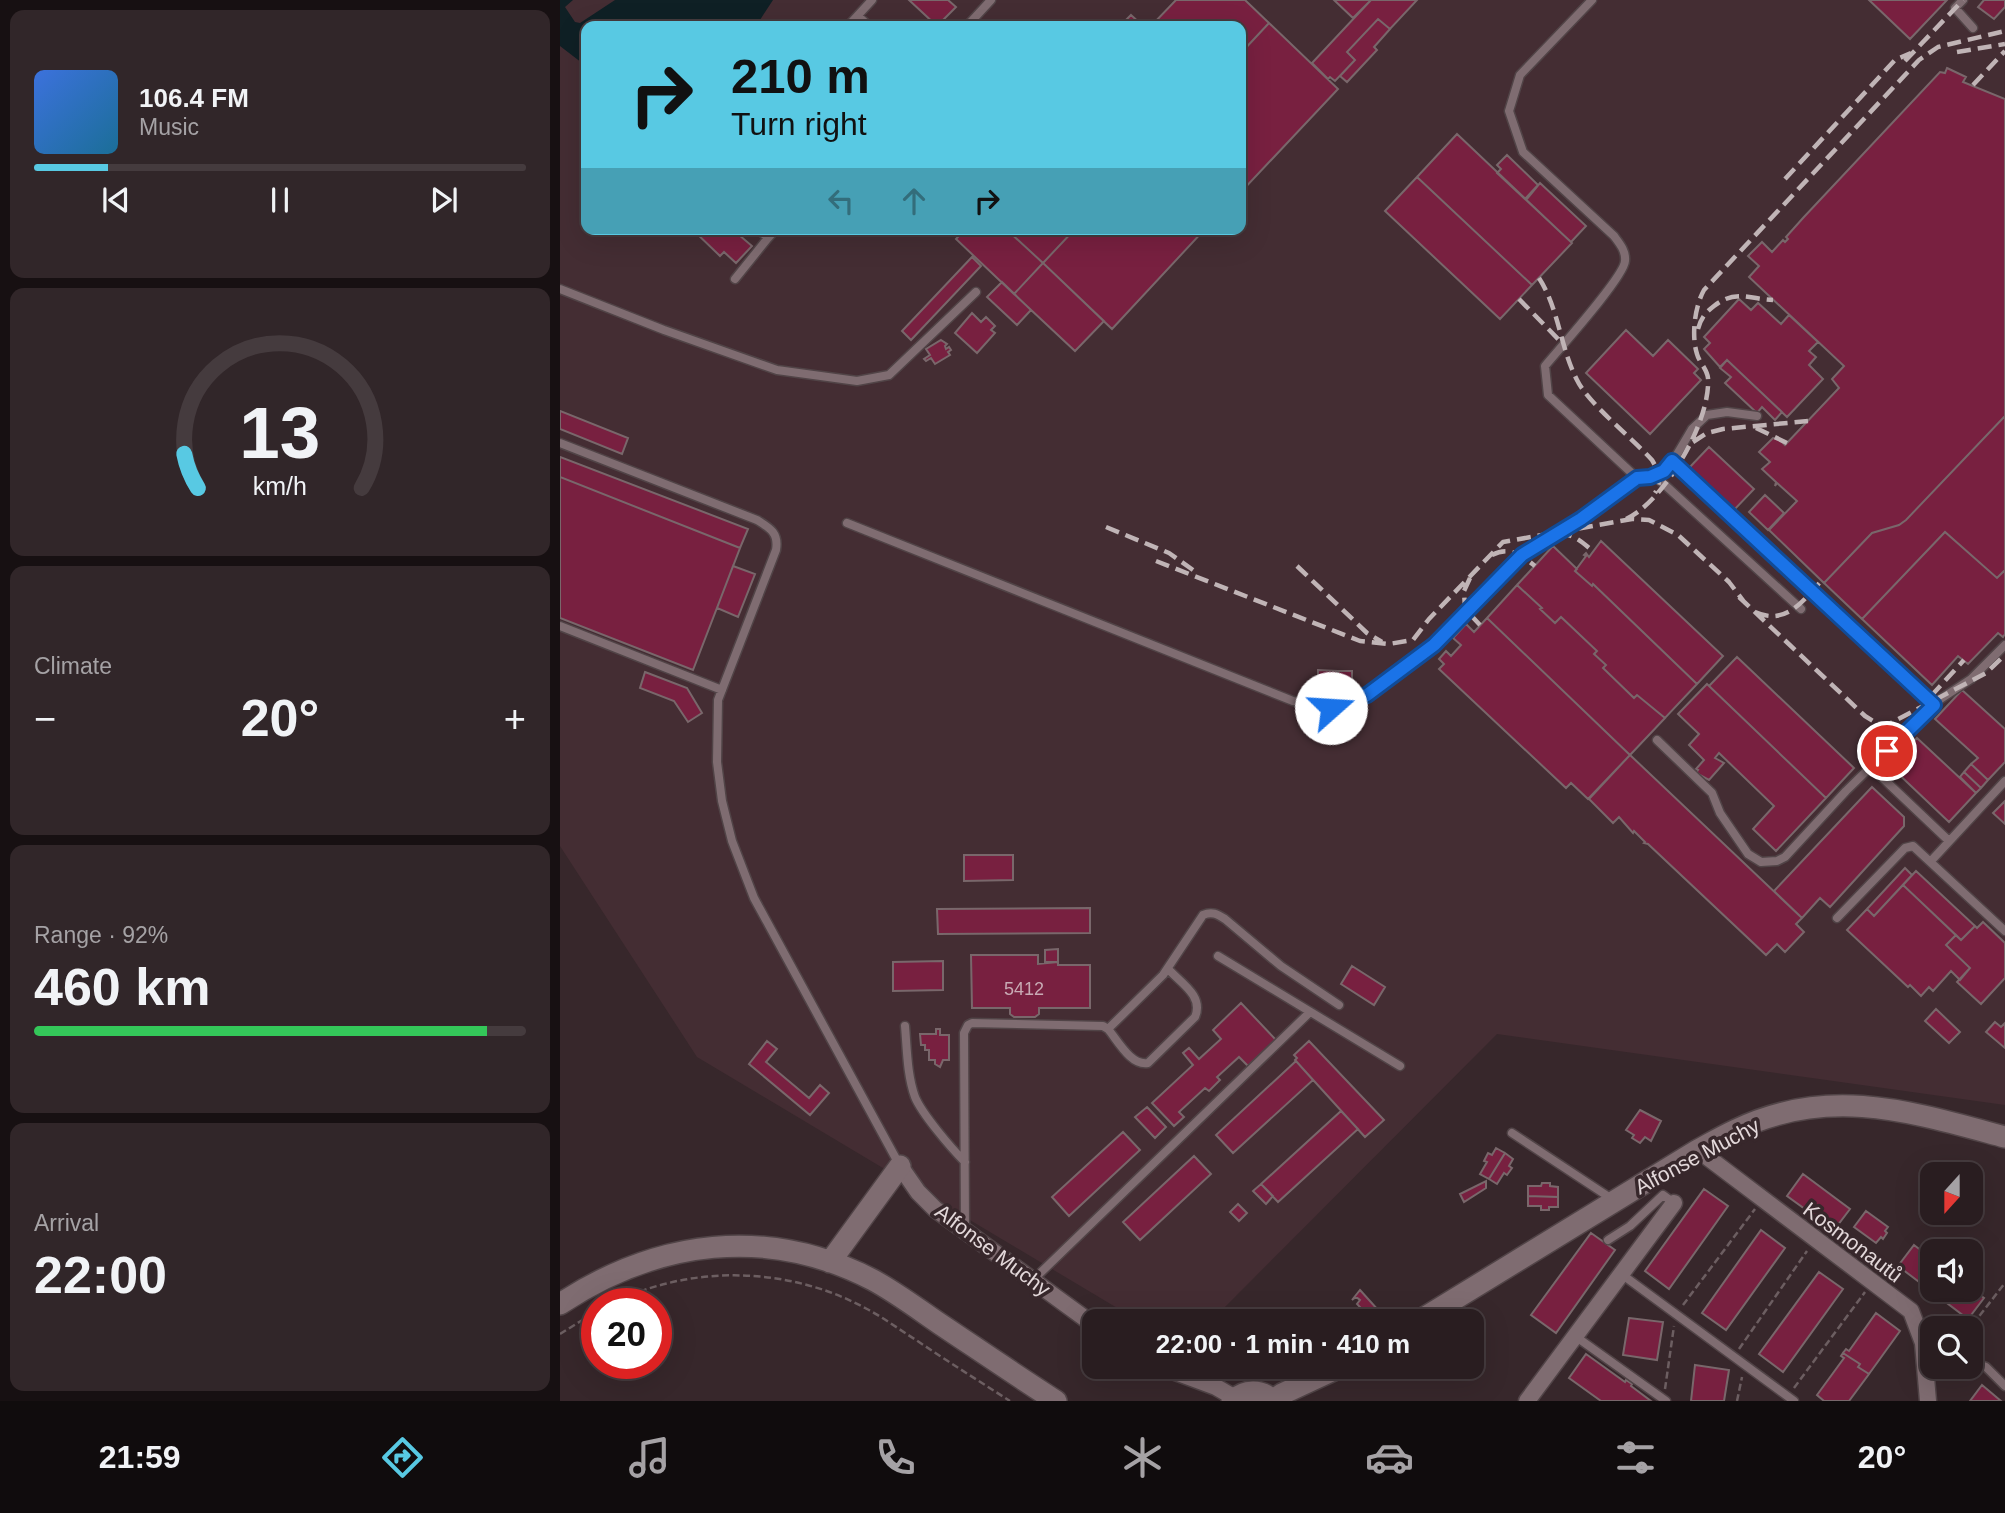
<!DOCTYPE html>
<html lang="en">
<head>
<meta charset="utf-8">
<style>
	body { margin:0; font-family:Helvetica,sans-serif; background:#312629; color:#f1f3f6; height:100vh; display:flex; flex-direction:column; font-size:26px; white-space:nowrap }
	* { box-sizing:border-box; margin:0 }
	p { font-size:23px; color:#a5a2a5 }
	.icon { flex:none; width:38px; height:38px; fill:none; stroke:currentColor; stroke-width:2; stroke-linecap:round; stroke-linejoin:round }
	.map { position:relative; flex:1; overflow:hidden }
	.side { display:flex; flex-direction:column; gap:10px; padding:10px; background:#171012; width:560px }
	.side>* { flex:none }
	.hud { position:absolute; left:21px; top:21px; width:665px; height:214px; border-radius:14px; box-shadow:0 7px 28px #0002,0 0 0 2px #453b3e; background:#58c9e3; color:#111; overflow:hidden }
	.needle { width:46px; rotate:201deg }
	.fabs { position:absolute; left:1360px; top:1162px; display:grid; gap:14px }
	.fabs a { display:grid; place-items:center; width:63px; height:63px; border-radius:14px; background:#291d20; box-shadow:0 7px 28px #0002,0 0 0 2px #453b3e; font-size:35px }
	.speed { position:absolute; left:21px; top:1288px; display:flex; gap:14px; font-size:35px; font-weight:700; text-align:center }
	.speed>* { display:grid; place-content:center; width:91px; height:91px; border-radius:50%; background:#291d20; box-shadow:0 7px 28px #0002,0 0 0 2px #453b3e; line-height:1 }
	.speed .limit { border:10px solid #d22; background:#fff; color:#111 }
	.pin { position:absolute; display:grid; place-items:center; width:60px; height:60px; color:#fff; margin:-30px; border:4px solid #fff; border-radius:50%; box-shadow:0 2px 7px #0007 }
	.me { position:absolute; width:77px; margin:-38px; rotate:71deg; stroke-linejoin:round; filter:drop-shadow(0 0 5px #0008) }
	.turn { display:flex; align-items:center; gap:24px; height:147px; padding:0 35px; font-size:32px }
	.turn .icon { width:91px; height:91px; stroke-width:2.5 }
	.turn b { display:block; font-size:49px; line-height:60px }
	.lanes { display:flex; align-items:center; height:66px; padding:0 35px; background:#0003; justify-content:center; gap:35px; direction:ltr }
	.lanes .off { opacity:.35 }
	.big { font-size:52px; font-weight:600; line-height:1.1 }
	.side .card { flex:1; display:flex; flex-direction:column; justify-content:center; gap:10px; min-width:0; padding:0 24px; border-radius:14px; background:#312629 }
	.side .dial { align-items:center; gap:0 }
	.dial svg { height:182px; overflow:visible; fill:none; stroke:#453b3e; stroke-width:7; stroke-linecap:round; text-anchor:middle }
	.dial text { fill:#f1f3f6; stroke:none }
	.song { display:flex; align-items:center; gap:21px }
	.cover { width:84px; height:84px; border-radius:10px; background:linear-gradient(135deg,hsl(220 70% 55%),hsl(200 70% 35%)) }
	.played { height:7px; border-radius:4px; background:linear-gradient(90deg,#58c9e3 15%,#453b3e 15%) }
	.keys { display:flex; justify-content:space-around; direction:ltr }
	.heat { display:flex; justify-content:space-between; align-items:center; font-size:38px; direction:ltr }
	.charge { height:10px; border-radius:5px; background:linear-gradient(90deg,#34c759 92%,#453b3e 0) }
	.trip { position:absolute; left:522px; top:1309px; width:402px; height:70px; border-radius:14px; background:#291d20; box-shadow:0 7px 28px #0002,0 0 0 2px #453b3e; font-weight:600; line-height:70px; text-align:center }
	.menu { display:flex; height:112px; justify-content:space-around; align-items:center; background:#100c0d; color:#a5a2a5 }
	.menu .icon { width:49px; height:49px }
	.menu .on { color:#58c9e3 }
	.menu b { font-size:32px; color:#f1f3f6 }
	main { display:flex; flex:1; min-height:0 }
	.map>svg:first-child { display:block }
	.built { fill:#442d33; fill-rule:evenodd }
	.water { fill:#0f2025 }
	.building { fill:#782040; stroke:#79676b; stroke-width:2 }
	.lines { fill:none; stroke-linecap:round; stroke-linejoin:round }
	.lane-casing { stroke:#514447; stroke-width:11 }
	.street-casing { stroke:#514447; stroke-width:19 }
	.secondary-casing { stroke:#514447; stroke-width:24 }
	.path { stroke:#6c5e61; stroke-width:2.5; stroke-dasharray:7 3.5; stroke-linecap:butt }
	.lane { stroke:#7f6c71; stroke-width:8 }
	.street { stroke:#7f6c71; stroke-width:16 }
	.secondary { stroke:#7f6c71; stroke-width:21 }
	.rail { stroke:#c0b4b6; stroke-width:4.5; stroke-dasharray:14 7; stroke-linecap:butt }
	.route-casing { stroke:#114b97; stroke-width:18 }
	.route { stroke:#1a73e8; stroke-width:12 }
	.labels { text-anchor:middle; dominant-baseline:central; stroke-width:7; stroke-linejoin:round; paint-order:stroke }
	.number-label { font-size:18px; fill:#c8aab4 }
	.street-label { font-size:21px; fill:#e3d8da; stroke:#37272b }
</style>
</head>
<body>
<main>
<section class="side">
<div class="card">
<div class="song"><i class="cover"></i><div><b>106.4 FM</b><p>Music</p></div></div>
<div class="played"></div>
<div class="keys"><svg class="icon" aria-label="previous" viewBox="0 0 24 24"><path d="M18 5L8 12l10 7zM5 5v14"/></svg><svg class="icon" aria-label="pause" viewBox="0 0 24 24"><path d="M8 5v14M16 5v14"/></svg><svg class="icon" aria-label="next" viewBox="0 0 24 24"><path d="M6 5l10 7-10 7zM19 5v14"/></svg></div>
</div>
<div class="card dial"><svg viewBox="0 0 100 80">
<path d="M14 69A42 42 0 1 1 86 69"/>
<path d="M14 69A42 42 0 0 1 8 54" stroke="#58c9e3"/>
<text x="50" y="56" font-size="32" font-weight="700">13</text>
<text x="50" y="72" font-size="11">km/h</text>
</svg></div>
<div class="card"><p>Climate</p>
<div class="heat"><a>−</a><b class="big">20°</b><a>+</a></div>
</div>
<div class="card"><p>Range · 92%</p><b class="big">460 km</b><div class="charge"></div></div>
<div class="card"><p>Arrival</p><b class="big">22:00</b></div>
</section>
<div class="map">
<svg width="1445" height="1401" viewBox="0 0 1445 1401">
	<rect width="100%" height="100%" fill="#37272b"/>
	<path class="built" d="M0,0h1445v1105l-508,-71 -286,287h-72l-442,-264 -137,-211zM26,26h655v203h-655z"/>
	<path class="water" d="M0,0h13l-8,7 10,15 5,1 35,-23h158l-17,26h-170v40l-26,-20z"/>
	<path class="building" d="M349,0h39l8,7 -19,19z
		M616,0h69l24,23 -28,30v-27h-90z
		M774,0h37l-18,18z
		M811,0h46l-27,29 -12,-10 -31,33 8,8 -20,21 -5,-4 -2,2 -16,-16z
		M1309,0h78l-37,39z
		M1424,0h21v7l-11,12 -16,-12z
		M571,15l12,11h-23z
		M818,19l12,10 -16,18 3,3 -30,32 -7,-6 15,-16 -8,-8z
		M709,23l69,66 -97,103v-139z
		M1387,68l19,9 -3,5 42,17v317l-99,104 -7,5 -27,8 -48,50 -55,-53 28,-29 -20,-18 -2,3 1,-4 -14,-13 8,-7 -11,-10 14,-14 6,1 6,6 54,-57 -7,-9 12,-13 -95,-89 10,-11 -11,-10 14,-14 10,10 11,-12 2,2 3,-3 -2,-2 17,-19 137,-146 5,1z
		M897,134l115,109 -40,42 -115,-108z
		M947,155l31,30 -13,14 -28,-26 4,-4 -4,-4z
		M857,177l115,108 -32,34 -115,-108z
		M980,183l46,43 -15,16 -45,-42z
		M132,229h40l20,17 -16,17 -12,-11 -4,4z
		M405,229h41l37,34 -29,31 -58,-55z
		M446,229h69l-32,34z
		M515,229h130l-93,100 -69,-66z
		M412,257l9,9 -70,74 -9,-9z
		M483,263l61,58 -29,30 -61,-57z
		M442,282l29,28 -14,15 -30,-28z
		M1179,299l12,11 7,-7 23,21 8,-9 29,27 -9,9 7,6 -7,8 14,14 -36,38 -60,-57 -7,7 -16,-18 6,-6 -6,-6z
		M412,313l9,9 5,-5 9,9 -4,4 4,3 -18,20 -22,-20z
		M1066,330l27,26 15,-16 30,29 -4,4 7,7 -51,54 -64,-61z
		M381,340l6,4 -2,2 1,3 3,-2 2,3 -3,2 2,3 -15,9 -4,-6 -5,3 -2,-2 6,-4 -4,-6z
		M1167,360l55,52 -7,8 -13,-13 -5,6 -32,-30 6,-6 -11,-9z
		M0,411l68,27 -6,16 -62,-25z
		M1445,416v154l-8,8 -52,-46 -83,87 -38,-36 48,-50 27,-8 7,-5z
		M1149,447l45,42 -21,22 -45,-42z
		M0,457l188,72 -8,19 -180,-71z
		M0,477l180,71 -47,122 -133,-52z
		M1205,495l19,18 -16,17 -19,-18z
		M1385,532l52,46 8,-8v64l-2,3 -5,-4 -30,31 -10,-8 -26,29 -70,-66z
		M1041,541l122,115 -26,28 -104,-100 -1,2 -17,-15 11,-15 -2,-1 2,-2 3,4z
		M993,546l24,23 -2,2 17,15 1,-2 104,100 -32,34 -28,-23 -3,3 -31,-30 3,-3 -12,-11 3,-3 -36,-34 -6,6 -15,-14 2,-1 -25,-23z
		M173,566l22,8 -17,43 -21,-9z
		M957,585l25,23 -2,1 15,14 6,-6 36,34 -3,3 12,11 -3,3 31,30 3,-3 28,23 -35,37 -143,-137z
		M927,618l143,137 -42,44 -17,-16 -5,5 -127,-119 5,-5 -5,-5 7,-8 5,5 10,-11 -8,-7 13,-14 8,8z
		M1177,657l117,111 -28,30 -117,-112z
		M758,670l19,1v13l-19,1z
		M778,671h14v13h-14z
		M85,672l42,16 15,25 -14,9 -14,-21 -34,-13z
		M1147,684l119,114 -50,53 -23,-22 21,-23 -55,-53 -4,5 9,5 -15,17 -13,-7 2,-3 -2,-1 8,-9 -15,-15 10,-11 -21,-20z
		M1402,690l43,39v33l-17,18 -17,-16 7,-6 -43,-39z
		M1357,738l59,55 -27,29 -59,-56z
		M1070,755l172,163 -6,6 8,8 -19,20 -8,-8 -11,11 -118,-111 -4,-1 1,-1 -11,-11 -1,2 -14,-16 -6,6 -24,-24z
		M1411,764l17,16 -7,8 -17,-16z
		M1404,772l17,16 -5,5 -16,-16z
		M1312,787l32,30v9l-74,81 -10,-9 -18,20 -28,-27z
		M1445,801v23l-12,-11z
		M404,855h49v25l-49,1z
		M1345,868l7,7 -38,41 -7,-7z
		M1356,871l59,55 -14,14 -58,-55z
		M1343,885l53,50 -10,10 24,23 -10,12 -9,-9 -18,20 -4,-4 -8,9 -11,-11 -2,2 -61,-57 20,-21 7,7z
		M530,908v25l-152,1 -1,-25z
		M1423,922l22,21v35l-24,26 -24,-22 13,-14 -24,-23 10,-10 5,5 14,-14 2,2z
		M498,949v13h-13v-12z
		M411,955h67v9l20,-2v3h32v43h-51v6l-4,3h-21l-4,-3v-6h-38z
		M383,961v29l-50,1v-29z
		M792,966l33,21 -11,18 -33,-21z
		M681,1003l35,37 -28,26 -9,-9 -22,20 3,3 -11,11 -4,-3 -26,24 5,5 -10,9 -22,-23 41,-38 -10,-12 6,-5 10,11 22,-20 -8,-9z
		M1376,1009l24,23 -11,11 -24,-22z
		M1435,1022l6,5 4,-4v25l-19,-16z
		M376,1029h4v6h9v25h-6l-3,7 -5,-3v-4h-6v-10h-4v-5h-4l-1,-11h16z
		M207,1041l10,8 -11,13 43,36 11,-13 9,8 -19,22 -61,-51z
		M749,1041l75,79 -19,17 -70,-77 2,-2 -3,-3z
		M736,1061l17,19 -80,73 -17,-18z
		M587,1107l19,20 -11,11 -20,-21z
		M1080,1110l21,11 -10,20 -6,-4 -5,6 -8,-5 2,-3 -8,-5z
		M781,1111l17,18 -80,73 -17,-18z
		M563,1132l17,18 -71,66 -17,-19z
		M936,1148l9,5 -16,26 -9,-5 7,-12 -3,-1 4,-8 4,2z
		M945,1153l8,6 -4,7 3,2 -5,7 -3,-2 -7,11 -8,-5z
		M634,1156l17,18 -71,66 -17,-18z
		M1243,1174l47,35 -16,21 -47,-34z
		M926,1181v7l-22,14 -4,-8z
		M982,1183h8v3l8,1v10l-30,-1v-10h13z
		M701,1184l12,12 -7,8 -13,-13z
		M1144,1189l24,17 -59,83 -24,-18z
		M968,1196l30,1v10h-9v3h-8v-4h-13z
		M678,1204l9,9 -8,8 -9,-9z
		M1306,1211l22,16 -3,4 2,2 -4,6 -2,-2 -5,6 -22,-16z
		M1201,1230l24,18 -59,82 -24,-17z
		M1031,1233l24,17 -59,83 -25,-18z
		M1354,1245l18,14v31h38v-2l14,10 -16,21 -70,-53z
		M1259,1272l24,17 -60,83 -24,-18z
		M800,1290l28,31h-15l-16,-17 3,-4 -4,-3 -4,3z
		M1316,1313l24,18 -31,43 -11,-7 2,-3 -17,-11 3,-4 3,2z
		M1069,1318l34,4 -6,38 -34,-5z
		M1283,1353l17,11 -2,3 11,7 -20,27h-25l-7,-6 27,-37 -3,-2z
		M1026,1354l39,28 1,-2 6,4 -1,2 20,15h-50l-32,-23z
		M1135,1365l34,5 -5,31h-33z
		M1422,1385l19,16h-31z"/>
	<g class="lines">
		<g class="lane-casing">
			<path id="lane" d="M1032,0l-72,75 -11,36 14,41 91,84c6,8 12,15 11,25 -1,16 -66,88 -80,105l3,29 89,83
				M1403,0l-8,8 18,20
				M298,16l11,10
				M288,26l24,-26
				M407,26l24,-26
				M198,229l10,9 8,-9
				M175,279l33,-41
				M0,289l104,41 113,40 80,11 32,-6 87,-83
				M0,443l197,77c13,8 22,13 19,30l-58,150 -1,62 5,39 10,40 22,57 146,268
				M1112,461l262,244
				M1094,475l147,134
				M287,523l446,178 38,7 36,-12 67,-51 88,-90 59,-36 56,-41 13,-1 14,-6 12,-15 16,-27 15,-14 20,-3 30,4
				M0,626l162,64
				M1097,740l55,53 8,20 28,41 13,8 16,-1 8,-4 61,-66 93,-91 32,-21 34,-34
				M1311,767l78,74
				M1371,861l74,-80
				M1277,918l68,-70 8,-2 92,85
				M658,956l182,110
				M345,1026c2,23 2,49 10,71 7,17 36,51 50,65
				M548,1029l55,-54 40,-60c9,-4 14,-1 22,4l56,47 58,39
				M952,1133l100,66
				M405,1229l-1,-196 4,-8 4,-2 131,3 5,3c10,12 23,37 40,34l47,-46c9,-21 -14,-34 -27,-48
				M1048,1240l22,-14 33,-31 11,8
				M1060,1273l174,128
				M473,1280l277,-268
				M1015,1336l91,65
				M1410,1361l16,6 19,19
				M1366,1375l20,-8"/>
		</g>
		<g class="street-casing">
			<path id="street" d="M1138,1150l213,161 12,32 5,58
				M340,1166l18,26 17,17 159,116
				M602,1367l54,20 19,11
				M967,1401l147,-198"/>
		</g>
		<g class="secondary-casing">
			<path id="secondary" d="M270,1262l70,-96
				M0,1304c97,-64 207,-79 313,-24 24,13 45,29 67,44 39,26 77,52 116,77
				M859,1321l279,-171c13,-7 25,-14 38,-20 93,-45 176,-18 269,7
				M713,1400l9,-6 58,-27
				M672,1401c13,-12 29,-12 42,0"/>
		</g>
		<path class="path" d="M51,1304c79,-40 178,-38 256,5 17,9 33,21 49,31 31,21 63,41 94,61
			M1123,1305l72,-96
			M0,1334l37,-23
			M1410,1334l3,-10 32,-41
			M1179,1349l68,-98
			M1234,1388l71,-96
			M1105,1389l9,-63
			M1177,1401l5,-24"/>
		<use href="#lane" class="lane"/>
		<use href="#street" class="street"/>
		<use href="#secondary" class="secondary"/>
		<path class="rail" d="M1397,52l48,-8
			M1345,61l58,-61
			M1413,85l32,-34
			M1225,179l110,-119 16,-7
			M979,278c20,31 21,69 38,102 11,23 56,59 75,80 7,12 10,21 3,33
			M959,299l42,43
			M1138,329c3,-11 7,-16 16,-23 22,-17 34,-7 59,-6
			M1196,428l31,15
			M1133,442l14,-9 16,-4 85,-8
			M1066,519c38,-17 85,-98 82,-141 -1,-9 -9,-16 -11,-24 -6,-19 -2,-48 7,-64l215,-230 19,-13 67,-16
			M546,527l63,26 24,17
			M998,533c16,1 24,9 36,19
			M932,555c18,-9 29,0 43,11
			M596,561l204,80 29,3 24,-4 16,-21 74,-77 129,-23 17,1 29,15 51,47 16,21
			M737,566l70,67 15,9
			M910,578l-6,13 1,18 15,16
			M1179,597l126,119 13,8 13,-1 95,-50 19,-18
			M1195,612c31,14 48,-11 67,-32
			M1371,696l33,-36"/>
	</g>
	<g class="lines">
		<g class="route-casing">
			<path id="route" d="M771,708l36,-13 67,-50 88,-90 59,-36 56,-41 13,-1 14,-6 8,-10 262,244 -47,46"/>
		</g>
		<use href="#route" class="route"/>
	</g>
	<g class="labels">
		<g class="number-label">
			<text x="464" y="989">5412</text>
		</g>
		<g class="street-label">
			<text transform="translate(1137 1156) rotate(-28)">Alfonse Muchy</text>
			<text transform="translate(1293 1242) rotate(37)">Kosmonautů</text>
			<text transform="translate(433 1250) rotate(37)">Alfonse Muchy</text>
		</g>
	</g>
</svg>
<div class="fabs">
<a><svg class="needle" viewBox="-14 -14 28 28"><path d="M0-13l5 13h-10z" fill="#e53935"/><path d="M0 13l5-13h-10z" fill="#a5a2a5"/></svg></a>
<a><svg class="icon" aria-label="sound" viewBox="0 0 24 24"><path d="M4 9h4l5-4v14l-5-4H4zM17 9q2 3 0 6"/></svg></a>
<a><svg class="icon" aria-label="search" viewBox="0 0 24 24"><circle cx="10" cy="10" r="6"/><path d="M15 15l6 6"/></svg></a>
</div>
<div class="speed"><div class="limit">20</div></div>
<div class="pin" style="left:1327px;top:751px;background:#d93025"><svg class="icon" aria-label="arrive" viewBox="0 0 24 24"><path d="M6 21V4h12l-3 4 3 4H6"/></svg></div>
<svg class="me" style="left:771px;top:708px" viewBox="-20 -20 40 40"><circle r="19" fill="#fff"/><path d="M0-13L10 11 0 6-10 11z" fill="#1a73e8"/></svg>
<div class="trip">22:00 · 1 min · 410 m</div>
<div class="hud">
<div class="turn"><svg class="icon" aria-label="right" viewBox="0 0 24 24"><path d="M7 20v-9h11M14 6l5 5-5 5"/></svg><div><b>210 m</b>Turn right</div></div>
<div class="lanes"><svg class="icon off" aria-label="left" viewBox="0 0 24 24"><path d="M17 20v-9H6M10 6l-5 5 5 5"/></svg><svg class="icon off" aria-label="ahead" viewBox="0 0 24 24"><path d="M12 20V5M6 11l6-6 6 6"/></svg><svg class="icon" aria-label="right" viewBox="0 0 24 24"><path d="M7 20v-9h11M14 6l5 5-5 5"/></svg></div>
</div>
</div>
</main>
<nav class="menu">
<b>21:59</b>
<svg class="icon on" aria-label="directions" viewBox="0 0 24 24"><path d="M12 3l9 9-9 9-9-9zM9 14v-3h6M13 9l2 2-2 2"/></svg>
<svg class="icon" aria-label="music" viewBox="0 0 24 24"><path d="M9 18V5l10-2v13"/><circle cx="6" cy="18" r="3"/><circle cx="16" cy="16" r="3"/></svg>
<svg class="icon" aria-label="phone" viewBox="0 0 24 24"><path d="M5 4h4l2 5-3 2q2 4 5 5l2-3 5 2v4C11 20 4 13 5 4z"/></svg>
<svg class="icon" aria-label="climate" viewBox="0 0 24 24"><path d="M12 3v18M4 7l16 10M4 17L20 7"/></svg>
<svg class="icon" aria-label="car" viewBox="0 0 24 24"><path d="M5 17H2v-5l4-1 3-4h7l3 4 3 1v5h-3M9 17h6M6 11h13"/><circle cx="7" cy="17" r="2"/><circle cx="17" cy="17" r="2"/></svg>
<svg class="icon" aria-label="filters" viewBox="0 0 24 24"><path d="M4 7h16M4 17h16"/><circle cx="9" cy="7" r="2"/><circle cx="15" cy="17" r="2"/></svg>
<b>20°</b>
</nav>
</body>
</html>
